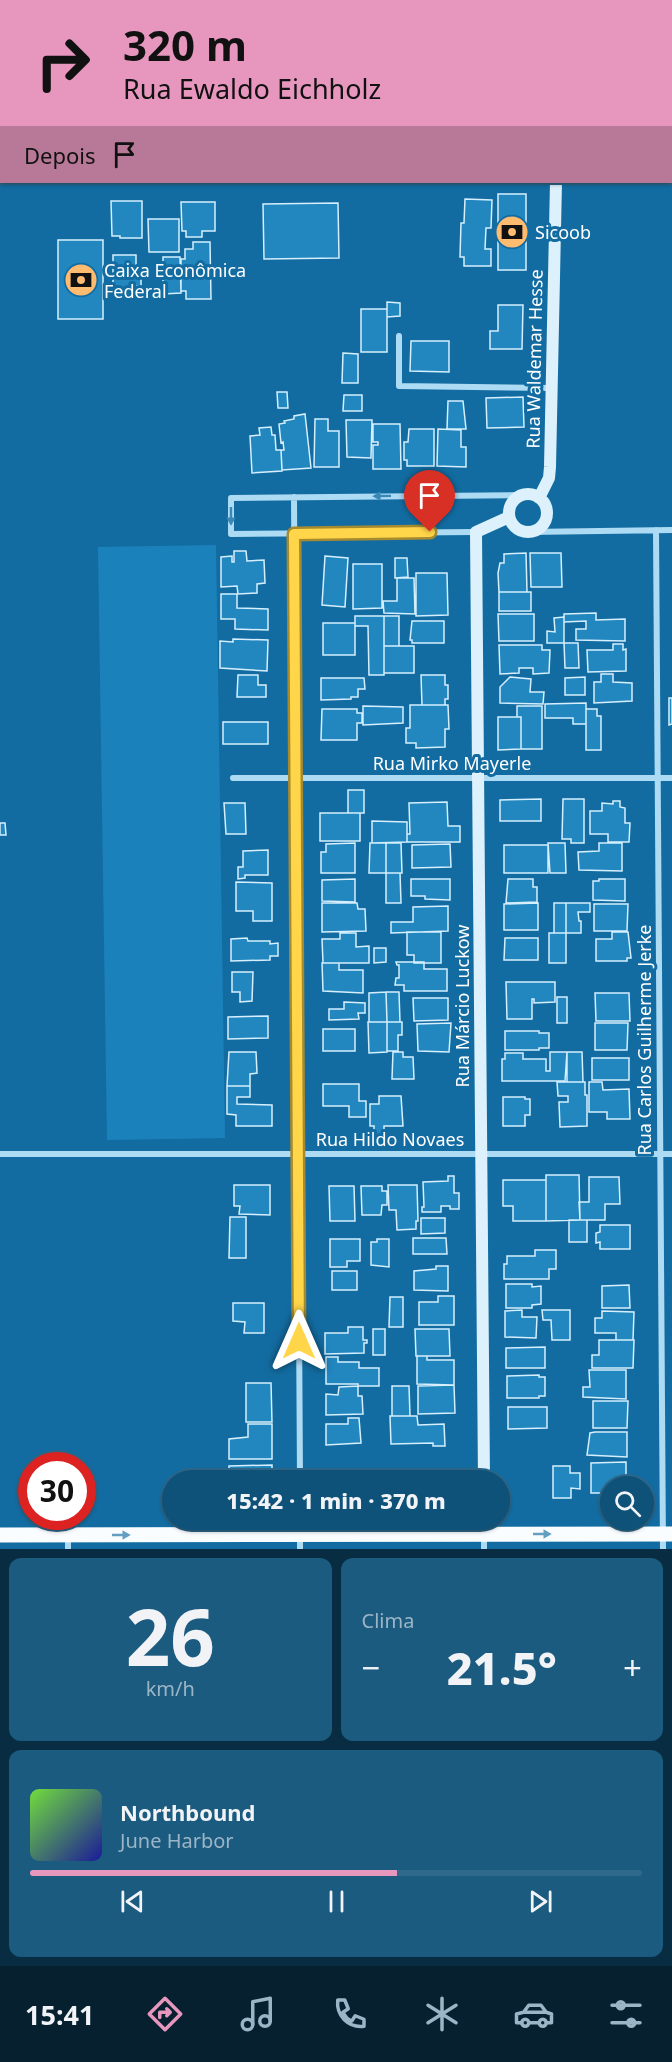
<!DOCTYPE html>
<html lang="pt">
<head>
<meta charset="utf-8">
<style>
	body { margin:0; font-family:"Noto Sans",sans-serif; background:#1c5b80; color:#f1f3f6; height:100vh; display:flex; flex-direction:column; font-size:22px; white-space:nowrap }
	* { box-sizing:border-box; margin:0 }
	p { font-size:20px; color:#9bb5c6 }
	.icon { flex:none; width:33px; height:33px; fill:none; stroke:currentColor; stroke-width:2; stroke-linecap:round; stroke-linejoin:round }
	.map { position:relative; height:1549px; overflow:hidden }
	.drawer { display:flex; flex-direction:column; gap:9px; padding:9px; background:#082d43; flex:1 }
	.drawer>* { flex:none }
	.guide { position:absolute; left:0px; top:0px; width:672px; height:183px; box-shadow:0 2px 4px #0004,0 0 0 2px #2e688a; background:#e797bd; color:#111; overflow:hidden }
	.tools { position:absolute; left:600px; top:1476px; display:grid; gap:12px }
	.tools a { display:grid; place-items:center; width:54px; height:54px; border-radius:50%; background:#0e5179; box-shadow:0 2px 4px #0004,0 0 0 2px #2e688a; font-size:30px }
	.speed { position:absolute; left:18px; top:1452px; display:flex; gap:12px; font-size:30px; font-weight:700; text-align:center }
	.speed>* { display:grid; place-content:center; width:78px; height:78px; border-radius:50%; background:#0e5179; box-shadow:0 2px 4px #0004,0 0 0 2px #2e688a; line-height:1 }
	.speed .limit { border:9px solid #d22; background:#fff; color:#111 }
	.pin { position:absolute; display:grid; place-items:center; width:51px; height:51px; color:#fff; margin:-62px -26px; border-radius:50% 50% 50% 0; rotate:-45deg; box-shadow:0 0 6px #0007 }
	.pin .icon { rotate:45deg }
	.me { position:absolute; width:66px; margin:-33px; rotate:0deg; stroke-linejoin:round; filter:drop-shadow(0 0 4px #0008) }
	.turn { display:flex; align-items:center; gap:21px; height:126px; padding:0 24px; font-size:27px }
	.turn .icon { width:78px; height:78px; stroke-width:2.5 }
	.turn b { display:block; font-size:42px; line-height:51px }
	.then { display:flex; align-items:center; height:57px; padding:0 24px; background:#0003; gap:12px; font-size:22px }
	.big { font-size:45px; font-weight:800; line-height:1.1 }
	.drawer .tile { flex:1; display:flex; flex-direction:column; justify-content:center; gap:9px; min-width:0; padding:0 21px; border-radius:12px; background:#1c5b80 }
	.drawer .dial { align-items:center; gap:0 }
	.dial b { font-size:78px; line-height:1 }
	.song { display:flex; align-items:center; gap:18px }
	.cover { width:72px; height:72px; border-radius:9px; background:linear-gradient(135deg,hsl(100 70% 55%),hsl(240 70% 35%)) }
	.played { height:6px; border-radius:3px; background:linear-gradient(90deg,#e797bd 60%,#2e688a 60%) }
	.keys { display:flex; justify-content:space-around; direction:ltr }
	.heat { display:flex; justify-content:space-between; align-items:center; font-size:33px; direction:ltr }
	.drawer .tiles { flex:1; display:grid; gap:9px; grid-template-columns:1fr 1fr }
	.tile:last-child { grid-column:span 2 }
	.trip { position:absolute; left:162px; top:1470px; width:348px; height:60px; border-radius:30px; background:#0e5179; box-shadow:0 2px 4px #0004,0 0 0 2px #2e688a; font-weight:800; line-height:60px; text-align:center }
	.dock { display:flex; height:96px; justify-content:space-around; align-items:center; background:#062030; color:#9bb5c6 }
	.dock .icon { width:42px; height:42px }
	.dock .selected { color:#e797bd }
	.dock b { font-size:27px; color:#f1f3f6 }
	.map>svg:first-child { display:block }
	.green { fill:#1b81bb }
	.building { fill:#2286bf; stroke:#d5effe; stroke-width:1.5 }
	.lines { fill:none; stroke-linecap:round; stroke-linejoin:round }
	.street { stroke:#addbf4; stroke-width:6 }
	.secondary { stroke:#ddf1fd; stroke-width:12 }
	.primary { stroke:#fafdff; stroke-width:15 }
	.oneway { fill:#3a88b6 }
	.oneway2 { fill:#649fc2 }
	.route-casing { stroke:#a68a30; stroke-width:15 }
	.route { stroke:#ffd54a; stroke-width:10 }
	.labels { text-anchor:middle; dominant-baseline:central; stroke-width:6; stroke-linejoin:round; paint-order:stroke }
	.poi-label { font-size:18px; fill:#fff; stroke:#136ca1; text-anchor:start }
	.street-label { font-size:18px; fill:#fff; stroke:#136ca1 }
</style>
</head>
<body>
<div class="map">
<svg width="672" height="1549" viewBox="0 0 672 1549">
	<rect width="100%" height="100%" fill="#136ca1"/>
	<path class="green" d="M216,545l9,593 -118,2 -9,-593z"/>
	<path class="building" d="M278,0h41v2h-41z
		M658,0h14v18l-2,-16z
		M670,35h2v25h-2z
		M498,194h28v76h-28z
		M465,199l27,1 -1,28h-5l-1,21h6v17h-27v-9h-4l1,-34h3z
		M111,201h31v37h-22v-2h-8z
		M181,202h34v29h-13v6h-16v-6h-4z
		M338,203l1,55 -75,1 -1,-55z
		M148,219h31v33h-30z
		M58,240h45v79h-45z
		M193,242h17l1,57h-25v-8h-5v-32h4v-10h8z
		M113,255h23v19h5v12h-4v9h-19l1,-7h-6z
		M163,257h17l1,36 -18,1z
		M387,302l13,1v13l-13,1z
		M498,305h25l-1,44h-32v-18h8z
		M361,309h26v43h-26z
		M411,341h38v31l-39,-1z
		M343,353l15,1v29h-16z
		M277,392h10l1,16h-10z
		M344,395h18v16h-19z
		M523,397l1,30 -37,1 -1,-30z
		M448,401h15l3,28h-19z
		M305,414l6,54 -29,2 -1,-20h3l-1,-8 -2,1 -2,-19 6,-1 -1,-2 10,-2v-3z
		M315,419h13v12h11v36h-25z
		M346,420h26l-1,38 -24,-1z
		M373,424h27l1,45h-28v-24h5v-3h-5z
		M271,427l1,8h3l1,15h5l1,21 -30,2 -2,-37 10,-1 -1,-7z
		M409,429h25v37h-27v-6h-3v-18h4z
		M438,429l23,1v17h5v20l-29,-1z
		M234,551h12l1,10 17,-1 1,23 -8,1v9l-19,1 -1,-8 -16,1v-30l11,-1v6h2z
		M526,553l1,39h-28l-1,-19 2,-10h4v-9z
		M530,553h31l1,34h-31z
		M325,556l23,2 -3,49 -23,-2z
		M395,558h12l1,19 -13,1z
		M353,564h29v44l-29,1z
		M416,573h31l1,42 -32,1z
		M397,578h17l1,36 -31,-1 -1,-12h14z
		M499,592h32v19h-32z
		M221,594h16v14l31,1v21l-33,-1v-10h-14z
		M596,613v7l29,-1v22l-49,-1v-11h10v-8l-22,1v-8z
		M498,614h36v27h-35z
		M355,616h29v59h-15l-1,-49h-13z
		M384,616h15v30h-15z
		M564,617v26h-17v-12l8,1 -1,-14z
		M412,621h32v22h-32v-3h-2z
		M323,623h32v32h-32z
		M233,639l35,1 -1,31 -47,-3v-27l13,1z
		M564,643h14l1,25h-14z
		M613,644h10v6l3,-1v22l-38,1 -1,-22h26z
		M499,645h43v5h8l-1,23 -16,1v-6h-14v5l-19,1z
		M384,646h30v27h-30z
		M601,674h12v8l19,1v18l-38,2v-21h7z
		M238,675h20v10h8v12h-29z
		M421,675h24v10h3v14h-3v6h-23z
		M510,677l21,2 -1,13h14l-1,12 -43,-1v-16z
		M585,677v18h-20v-17z
		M321,678h43l1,11h-7v8h-7v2l-30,1z
		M669,698h3v26l-3,1z
		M586,703v21h-13v-6h-28v-14z
		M410,705h38l1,24h-4v18l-29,1v-5h-10v-15h4z
		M363,706l40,1v16l-40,2z
		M517,706h25v43h-21v-32h-4z
		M322,709h35v4h5v10h-5v17h-36z
		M586,709h11v7h4v34h-15z
		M498,717h23v32l-23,1z
		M223,722h45v22h-45z
		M348,790h16v23h-16z
		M541,799v22h-41v-21z
		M563,799h21v44h-13v-4h-9z
		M613,801h7v6l5,1v15h5l-1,19h-21v-8h-18v-23h12v-8l11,1z
		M447,802l1,24h12v16h-53v-8h3l-1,-31z
		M224,803h21l1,31h-20z
		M320,813h40v28h-40z
		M372,821l35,1v20l-35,1z
		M0,823h5l1,12h-6z
		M355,843v30h-34v-21h5v-8z
		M370,843h16v30h-17z
		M386,843h15l1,30h-16z
		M548,843h17l1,30h-16z
		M599,843h23v28l-43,-1 -1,-18 21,-1z
		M450,844l1,23 -39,1v-23z
		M504,845h44v28h-44z
		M268,850v25h-23v3l-7,1v-12h5v-16z
		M386,873h14l1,30h-15z
		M355,879v23l-33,-1v-21z
		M411,879h39v21l-25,-1v-3h-14z
		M508,879h25v8h4v15l-31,1z
		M599,879h26v22l-32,-1v-19h6z
		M236,882l36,1v38h-19v-10h-17z
		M322,903h35l1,6h7l1,22 -44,1z
		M538,903v27h-34v-26z
		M554,903h12v30h-12z
		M566,903h24v9h-12l1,9h2v12h-15z
		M594,904h34l-1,27h-33z
		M448,906v25l-57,2v-11h22v-15z
		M407,932h34v31h-27v-8h-7z
		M612,932h16l3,26h-4v3h-31v-22h16z
		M340,933h16v14l13,-1v17h-46l-1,-24h18z
		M549,933h17v30h-17z
		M247,938l1,3h22v3l8,-1v13h-8v4l-39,1v-22z
		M505,938h33v22h-34z
		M374,948h12v14l-12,1z
		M396,962h28v7h23v22h-43v-6h-9l1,-7h3v-13h-2z
		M322,963h17v7h24v23l-40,-2z
		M232,972h21l-1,29 -12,1v-10h-8z
		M506,982h49v20l-21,1v-4h-2v20h-25z
		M386,992l1,30h-18v-29z
		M386,992h13l1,30h-13z
		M595,993h34l1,28h-34z
		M557,997h10v26h-10z
		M413,998h35v22l-34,1z
		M344,1002l21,1v10h-7l1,6 -30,1v-11h15z
		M268,1016v22l-40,1v-22z
		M368,1022h19v30l-18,1z
		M387,1022h15v13h-4v16h-11z
		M451,1023l-2,29 -31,-1 -1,-27z
		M595,1023h33l-1,27h-32z
		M323,1029h32v22h-32z
		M505,1031h34v2h10v15h-10v2h-34z
		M229,1052h27l1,21 -7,1v12h-23z
		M393,1052h10v5h10l1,22h-22z
		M550,1052h17l-2,29h-63v-22h3v-6h18v6h23v12h4z
		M567,1052h15l1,30h-16z
		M592,1058h37v22h-37z
		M557,1082h28v13h2v31l-27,1 -1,-25h9v-6h-10z
		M589,1082h13l1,8 26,-1 1,30h-23v-7h-18z
		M323,1084h36v17h7v16h-17v-11h-26z
		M227,1086h23v11h-13v7l35,1v21h-36v-11l-9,-1z
		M379,1096h22l2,30h-19v10h-10v-10h-4v-22h9z
		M503,1097h22v2h5v16h-5v11h-22z
		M546,1175h33l1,45 -34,1z
		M448,1176h6v17h5v16h-9v-3h-9v6h-19v-5h2l-1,-25 25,-1z
		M589,1177h30l1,27h-15v16h-25l-1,-18h10z
		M503,1180h43v41h-33v-15h-10z
		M234,1185h36v30l-31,-1 1,-8h-6z
		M388,1185h29l1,36h-2v8l-19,1 -1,-20h-7z
		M329,1186h25l1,35h-25z
		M361,1186h21v5h5v14h-5l-1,10h-19z
		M230,1217h16v41h-17z
		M421,1218h24v15l-24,1z
		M569,1220h18v22h-18z
		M600,1225h30v24h-30v-7l-4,1v-10l4,-1z
		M413,1238h33l1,16h-34z
		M330,1239h30v22h-13v6h-17z
		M377,1239h12v28l-18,-2v-23h6z
		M535,1250h21v19h-7v10h-45v-15h3v-8h28z
		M436,1266h12v25l-34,-1v-19l22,-2z
		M332,1271h25v19h-25z
		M506,1284h26v3l9,-1v18l-9,1v3h-26z
		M629,1285l1,23h-28v-22z
		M438,1296h16v29h-35v-23h19z
		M390,1297h13v30h-14z
		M233,1303h31v30h-20l1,-11 -12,-1z
		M522,1310v7h15l-1,21 -31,-1v-26z
		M542,1310h28v30h-18l-1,-20h-8z
		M602,1311l32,1 -1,28h-17v-7h-21v-15h7z
		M348,1327h15v13h4v3h-3v10l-39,1v-21h23z
		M373,1329h12v26h-12z
		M415,1329h34l1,27h-34z
		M599,1340h35l-1,28h-41v-13h7z
		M545,1347v21h-39v-20z
		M417,1356h10v4h27v25l-37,-1z
		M326,1357h12v5h21v6h20v18h-21v-2h-32z
		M589,1370h37v29l-43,-2v-10h7z
		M539,1375v2h6v19h-6v2h-32v-22z
		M246,1383h25l1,39h-26z
		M454,1385l1,28 -37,1v-28z
		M358,1386v10h4l1,18 -37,1v-21l12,1 1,-8z
		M392,1386h17l1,30h-18z
		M593,1401h35l-1,27h-34z
		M508,1407h39v21l-39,1z
		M390,1416h27l1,9 26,-1 1,22h-12v-3l-42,1z
		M348,1418h11l2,25 -35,2v-21h22z
		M248,1424h24v35h-43v-20l19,-2z
		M595,1432h32v25l-40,-2 3,-22z
		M626,1462v24l-22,1v6h-13v-30z
		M272,1465v12h5v3h-48v-14z
		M553,1466h17v7h10v16l-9,-1v10h-18z"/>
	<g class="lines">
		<path class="street" d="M169,2v-2
			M348,2v-2
			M640,2v-2
			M399,336v50l152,2
			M294,497l6,983
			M656,530l7,1019
			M476,532l-245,2v-36l294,-3
			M528,532l144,-2
			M233,778h439
			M0,1154h672
			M300,1520v29
			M484,1535v14
			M68,1549v-13"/>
		<path class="secondary" d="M509 513a19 19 0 1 1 38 0a19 19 0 1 1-38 0Z
			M539,498l10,-20 1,-11 6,-285
			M484,1480l-8,-948 33,-15
			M484,1520v14"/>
		<path class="primary" d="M670,163h2
			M0,170h2
			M0,1535l672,-1"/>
	</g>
	<defs><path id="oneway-solid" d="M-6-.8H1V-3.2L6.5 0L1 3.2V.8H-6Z" transform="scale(1.5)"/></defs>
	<g class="oneway">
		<use href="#oneway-solid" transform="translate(382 496) rotate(179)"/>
		<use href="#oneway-solid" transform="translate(231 516) rotate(90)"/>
	</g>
	<g class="oneway2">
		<use href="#oneway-solid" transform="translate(542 1534)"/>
		<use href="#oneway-solid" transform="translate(121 1535)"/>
	</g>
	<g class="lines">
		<g class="route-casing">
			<path id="route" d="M299,1341l-5,-807 136,-2"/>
		</g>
		<use href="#route" class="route"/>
	</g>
	<defs>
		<g id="bank-disc" transform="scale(1.725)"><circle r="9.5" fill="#ffbb70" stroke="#136ca1"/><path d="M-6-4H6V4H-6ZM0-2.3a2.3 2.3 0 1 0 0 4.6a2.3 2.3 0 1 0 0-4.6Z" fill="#111"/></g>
	</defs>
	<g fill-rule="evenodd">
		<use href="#bank-disc" x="512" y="232"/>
		<use href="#bank-disc" x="81" y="280"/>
	</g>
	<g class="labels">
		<g class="poi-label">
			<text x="535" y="232">Sicoob</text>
			<text x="104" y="270">Caixa Econômica<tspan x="104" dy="21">Federal</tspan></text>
		</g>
		<g class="street-label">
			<text transform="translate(534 359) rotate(-89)">Rua Waldemar Hesse</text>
			<text x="452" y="763">Rua Mirko Mayerle</text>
			<text transform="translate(462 1006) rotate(-90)">Rua Márcio Luckow</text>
			<text transform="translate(644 1040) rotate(-90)">Rua Carlos Guilherme Jerke</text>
			<text x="390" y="1139">Rua Hildo Novaes</text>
		</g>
	</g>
</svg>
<div class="tools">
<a><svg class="icon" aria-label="search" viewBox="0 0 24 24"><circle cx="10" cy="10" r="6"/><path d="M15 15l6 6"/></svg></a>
</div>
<div class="speed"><div class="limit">30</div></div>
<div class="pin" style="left:430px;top:532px;background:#d93025"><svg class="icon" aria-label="arrive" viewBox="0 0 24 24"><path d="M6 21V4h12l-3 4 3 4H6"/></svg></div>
<svg class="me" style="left:299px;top:1341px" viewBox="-20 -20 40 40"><path d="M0-17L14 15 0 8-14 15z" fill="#ffd54a" stroke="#fff" stroke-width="4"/></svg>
<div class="trip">15:42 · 1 min · 370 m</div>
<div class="guide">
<div class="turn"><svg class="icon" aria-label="right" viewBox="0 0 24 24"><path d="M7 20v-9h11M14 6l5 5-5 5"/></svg><div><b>320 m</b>Rua Ewaldo Eichholz</div></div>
<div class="then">Depois<svg class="icon" aria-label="arrive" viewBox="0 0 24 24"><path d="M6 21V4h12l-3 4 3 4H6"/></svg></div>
</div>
</div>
<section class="drawer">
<div class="tiles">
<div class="tile dial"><b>26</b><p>km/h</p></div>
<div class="tile"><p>Clima</p>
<div class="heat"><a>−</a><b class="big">21.5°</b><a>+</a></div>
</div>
<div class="tile">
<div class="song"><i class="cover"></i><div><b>Northbound</b><p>June Harbor</p></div></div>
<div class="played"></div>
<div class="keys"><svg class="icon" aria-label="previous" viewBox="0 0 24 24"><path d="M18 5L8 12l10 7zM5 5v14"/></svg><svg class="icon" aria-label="pause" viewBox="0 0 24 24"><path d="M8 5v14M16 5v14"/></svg><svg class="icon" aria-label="next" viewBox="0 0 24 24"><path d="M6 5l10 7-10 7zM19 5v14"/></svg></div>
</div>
</div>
</section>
<nav class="dock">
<b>15:41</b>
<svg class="icon selected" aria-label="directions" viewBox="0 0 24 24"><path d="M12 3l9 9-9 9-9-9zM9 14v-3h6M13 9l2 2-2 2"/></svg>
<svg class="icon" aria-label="music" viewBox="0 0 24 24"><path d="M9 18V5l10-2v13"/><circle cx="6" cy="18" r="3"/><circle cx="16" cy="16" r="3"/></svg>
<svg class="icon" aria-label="phone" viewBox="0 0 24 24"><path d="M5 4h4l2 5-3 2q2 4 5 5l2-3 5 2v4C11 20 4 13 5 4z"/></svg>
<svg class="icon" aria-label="climate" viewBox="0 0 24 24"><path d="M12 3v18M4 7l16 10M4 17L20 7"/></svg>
<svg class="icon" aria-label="car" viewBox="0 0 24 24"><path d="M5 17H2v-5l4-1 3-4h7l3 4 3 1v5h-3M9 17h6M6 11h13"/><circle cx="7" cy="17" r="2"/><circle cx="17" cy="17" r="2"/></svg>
<svg class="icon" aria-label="filters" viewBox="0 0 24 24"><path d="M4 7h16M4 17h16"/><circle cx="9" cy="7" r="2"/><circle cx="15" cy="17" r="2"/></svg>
</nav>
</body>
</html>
